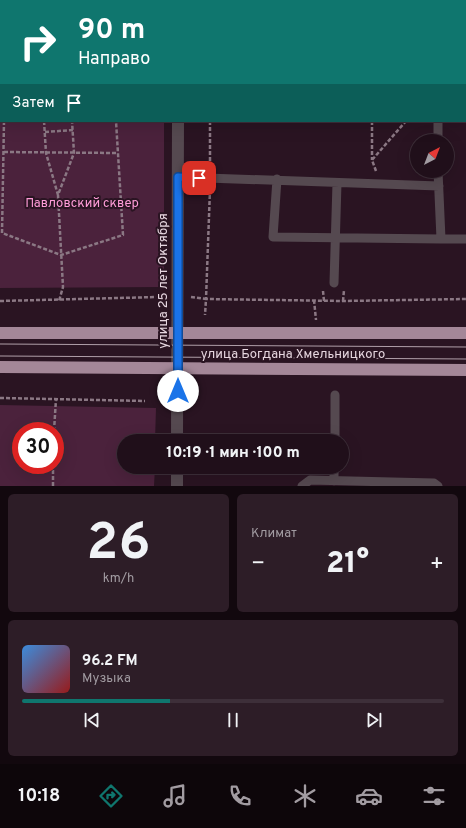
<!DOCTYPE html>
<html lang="ru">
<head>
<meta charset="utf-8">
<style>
	body { margin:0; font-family:Overpass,sans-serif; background:#2d1d27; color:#f1f3f6; height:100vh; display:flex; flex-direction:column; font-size:15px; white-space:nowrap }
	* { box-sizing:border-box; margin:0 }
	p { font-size:13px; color:#a29ca2 }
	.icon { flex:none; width:22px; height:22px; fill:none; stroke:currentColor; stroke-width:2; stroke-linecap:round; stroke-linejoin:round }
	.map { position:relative; height:486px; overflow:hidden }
	.drawer { display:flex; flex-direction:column; gap:8px; padding:8px; background:#12080e; flex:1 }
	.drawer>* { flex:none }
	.banner { position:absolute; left:0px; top:0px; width:466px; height:122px; box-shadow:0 4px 16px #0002,0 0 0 1px #3d2f39; background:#0f766e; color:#fff; overflow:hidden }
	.needle { width:26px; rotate:42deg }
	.controls { position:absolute; left:410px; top:134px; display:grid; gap:8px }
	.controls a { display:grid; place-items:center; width:44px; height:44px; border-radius:50%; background:#200f1a; box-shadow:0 4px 16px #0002,0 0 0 1px #3d2f39; font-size:20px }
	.speed { position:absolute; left:12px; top:422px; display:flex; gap:8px; font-size:20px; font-weight:700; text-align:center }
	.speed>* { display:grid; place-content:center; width:52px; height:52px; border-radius:50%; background:#200f1a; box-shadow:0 4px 16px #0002,0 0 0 1px #3d2f39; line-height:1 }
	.speed .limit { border:6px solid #d22; background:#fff; color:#111 }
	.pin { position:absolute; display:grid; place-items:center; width:34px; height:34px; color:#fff; margin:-17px; border-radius:8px; box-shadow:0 2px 6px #0006 }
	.me { position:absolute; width:44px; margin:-22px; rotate:0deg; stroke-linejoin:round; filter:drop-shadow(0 0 3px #0008) }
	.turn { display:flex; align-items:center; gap:14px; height:84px; padding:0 12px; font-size:18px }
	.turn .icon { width:52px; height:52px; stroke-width:2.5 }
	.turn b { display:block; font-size:28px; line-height:34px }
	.then { display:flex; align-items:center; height:38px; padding:0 12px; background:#0003; gap:8px; font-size:15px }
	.big { font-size:30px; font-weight:800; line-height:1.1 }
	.drawer .card { flex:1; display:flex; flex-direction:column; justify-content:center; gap:6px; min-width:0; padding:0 14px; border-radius:6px; background:#2d1d27 }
	.drawer .dial { align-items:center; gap:0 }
	.dial b { font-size:52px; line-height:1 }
	.song { display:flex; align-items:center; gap:12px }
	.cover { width:48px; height:48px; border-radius:6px; background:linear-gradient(135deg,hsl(210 70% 55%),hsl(0 70% 35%)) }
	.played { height:4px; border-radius:2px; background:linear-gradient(90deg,#0f766e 35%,#3d2f39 35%) }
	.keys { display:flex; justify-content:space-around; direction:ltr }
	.heat { display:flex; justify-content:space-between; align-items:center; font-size:22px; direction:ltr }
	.drawer .tiles { flex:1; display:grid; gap:8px; grid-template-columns:1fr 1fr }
	.card:last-child { grid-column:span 2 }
	.trip { position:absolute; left:117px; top:434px; width:232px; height:40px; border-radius:20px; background:#200f1a; box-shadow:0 4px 16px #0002,0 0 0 1px #3d2f39; font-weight:800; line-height:40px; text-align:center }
	.tab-bar { display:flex; height:64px; justify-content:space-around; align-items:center; background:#0d060a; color:#a29ca2 }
	.tab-bar .icon { width:28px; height:28px }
	.tab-bar .current { color:#0f766e }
	.tab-bar b { font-size:18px; color:#f1f3f6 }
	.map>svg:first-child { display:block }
	.green { fill:#4b223c; fill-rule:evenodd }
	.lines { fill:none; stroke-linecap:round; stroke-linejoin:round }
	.path { stroke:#8b7884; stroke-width:2.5; stroke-dasharray:4 2; stroke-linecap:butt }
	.lane { stroke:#554950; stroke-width:9 }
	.street { stroke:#554950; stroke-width:12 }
	.highway { stroke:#a48798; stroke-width:12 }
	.tram { stroke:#b09fa9; stroke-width:1 }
	.route-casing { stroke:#114b97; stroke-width:10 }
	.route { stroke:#1a73e8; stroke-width:7 }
	.labels { text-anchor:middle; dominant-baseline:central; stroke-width:4; stroke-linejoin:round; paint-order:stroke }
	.park-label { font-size:13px; fill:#ff9cd8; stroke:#2a1422 }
	.street-label { font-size:13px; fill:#e6d6df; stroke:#2a1422 }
</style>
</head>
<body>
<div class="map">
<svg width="466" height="486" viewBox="0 0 466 486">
	<rect width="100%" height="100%" fill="#2a1422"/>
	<path class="green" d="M0,0h163l-162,1v120h163v166l-164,1z
		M0,405l156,3 -1,33h-31v26h31l-1,19h-154zM21,431h34v34h-34z"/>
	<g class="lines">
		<path class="path" d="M43,0v1
			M70,0v1
			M109,0v1
			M371,0v1
			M7,1v-1
			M210,1v-1
			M4,121l-2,112 59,22 62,-20 -7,-114
			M44,121l2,32 12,42 16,-42 -2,-32
			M210,121v45
			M372,121v39
			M45,132l28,-2
			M4,152l114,1
			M376,171l-4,-11 34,-39
			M210,189l-4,110 137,2 123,-2
			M58,195l5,92 -4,14
			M323,291l1,10
			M191,297l15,2 -1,16
			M314,300l2,20
			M0,301l158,-4
			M343,301l1,-11
			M0,398l145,3
			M54,431l2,-32
			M53,486v-21"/>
		<path class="lane" d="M436,0v1
			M438,121v20
			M178,177l261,9
			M277,179l-4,58 168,2 -3,-68
			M441,239h25
			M334,283l3,-100
			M335,441v-46
			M334,481v-14
			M302,486l8,-6 124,3 4,3"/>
		<path class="street" d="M179,1v-1
			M177,441l1,-320
			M177,486v-19"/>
		<path class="highway" d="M0,333h466
			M0,367l466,3"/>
		<path class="tram" d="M0,344l466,3
			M0,356l466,3"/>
	</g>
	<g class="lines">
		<g class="route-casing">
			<path id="route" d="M178,391v-214l21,1"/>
		</g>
		<use href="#route" class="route"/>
	</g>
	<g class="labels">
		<g class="park-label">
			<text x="82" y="204">Павловский сквер</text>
		</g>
		<g class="street-label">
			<text transform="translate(164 281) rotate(-90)">улица 25 лет Октября</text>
			<text x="293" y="355">улица Богдана Хмельницкого</text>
		</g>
	</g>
</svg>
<div class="controls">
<a><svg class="needle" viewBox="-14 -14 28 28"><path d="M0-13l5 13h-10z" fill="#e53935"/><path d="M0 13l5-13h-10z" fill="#a29ca2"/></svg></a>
</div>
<div class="speed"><div class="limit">30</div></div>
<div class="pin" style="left:199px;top:178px;background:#d93025"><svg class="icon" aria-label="arrive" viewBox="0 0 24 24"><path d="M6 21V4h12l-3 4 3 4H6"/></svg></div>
<svg class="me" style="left:178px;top:391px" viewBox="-20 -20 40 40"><circle r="19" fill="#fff"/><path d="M0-13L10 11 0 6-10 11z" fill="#1a73e8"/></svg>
<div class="trip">10:19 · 1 мин · 100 m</div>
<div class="banner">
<div class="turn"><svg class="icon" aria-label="right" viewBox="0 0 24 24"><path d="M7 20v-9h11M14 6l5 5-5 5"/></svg><div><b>90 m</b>Направо</div></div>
<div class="then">Затем<svg class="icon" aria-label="arrive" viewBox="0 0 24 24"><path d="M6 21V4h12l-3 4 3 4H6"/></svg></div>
</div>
</div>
<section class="drawer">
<div class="tiles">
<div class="card dial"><b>26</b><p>km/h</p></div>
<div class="card"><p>Климат</p>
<div class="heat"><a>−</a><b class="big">21°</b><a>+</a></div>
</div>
<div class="card">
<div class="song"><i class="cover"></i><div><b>96.2 FM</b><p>Музыка</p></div></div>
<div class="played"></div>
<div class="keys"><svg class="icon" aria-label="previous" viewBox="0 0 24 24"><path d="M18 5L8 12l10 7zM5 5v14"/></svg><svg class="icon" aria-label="pause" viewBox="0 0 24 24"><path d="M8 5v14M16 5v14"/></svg><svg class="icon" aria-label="next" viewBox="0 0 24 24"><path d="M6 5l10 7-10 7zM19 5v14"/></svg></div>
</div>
</div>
</section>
<nav class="tab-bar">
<b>10:18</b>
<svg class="icon current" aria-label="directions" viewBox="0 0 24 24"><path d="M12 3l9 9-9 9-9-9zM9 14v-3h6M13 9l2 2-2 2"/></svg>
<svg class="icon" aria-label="music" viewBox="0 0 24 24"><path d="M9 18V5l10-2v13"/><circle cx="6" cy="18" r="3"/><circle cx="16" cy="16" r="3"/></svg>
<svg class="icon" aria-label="phone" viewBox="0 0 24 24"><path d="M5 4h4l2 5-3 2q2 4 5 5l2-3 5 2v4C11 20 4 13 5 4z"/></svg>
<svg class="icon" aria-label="climate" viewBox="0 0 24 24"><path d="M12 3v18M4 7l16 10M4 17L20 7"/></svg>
<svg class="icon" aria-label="car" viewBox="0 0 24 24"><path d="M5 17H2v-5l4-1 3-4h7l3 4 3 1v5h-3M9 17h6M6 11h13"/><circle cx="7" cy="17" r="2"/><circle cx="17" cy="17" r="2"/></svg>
<svg class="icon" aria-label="filters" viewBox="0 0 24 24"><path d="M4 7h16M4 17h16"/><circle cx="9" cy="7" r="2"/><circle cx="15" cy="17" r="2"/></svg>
</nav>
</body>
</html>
